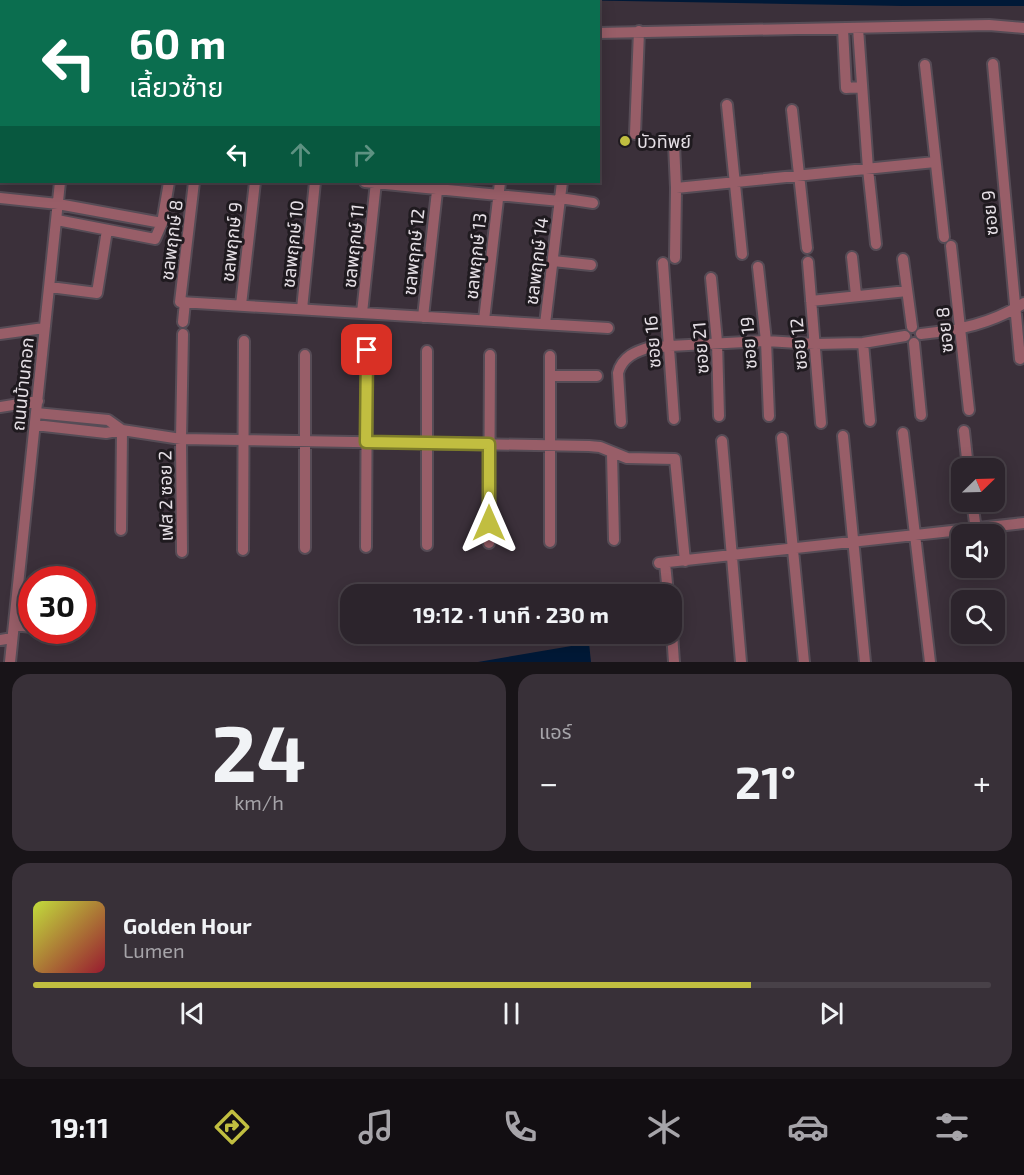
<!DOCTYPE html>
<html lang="th">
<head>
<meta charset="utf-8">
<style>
	body { margin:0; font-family:"Exo 2","Noto Sans Thai",sans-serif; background:#383038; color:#f1f3f6; height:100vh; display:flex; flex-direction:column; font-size:22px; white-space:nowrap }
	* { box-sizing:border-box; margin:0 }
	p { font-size:20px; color:#a6a4a9 }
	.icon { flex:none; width:33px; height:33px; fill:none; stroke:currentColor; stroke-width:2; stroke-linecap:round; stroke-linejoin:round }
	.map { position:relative; height:662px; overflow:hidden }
	.panel { display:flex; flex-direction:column; gap:12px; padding:12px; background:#181418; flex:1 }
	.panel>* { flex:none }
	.hud { position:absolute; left:0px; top:0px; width:600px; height:183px; box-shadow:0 3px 15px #0003,0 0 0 2px #484148; background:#0b6e4f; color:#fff; overflow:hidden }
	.needle { width:39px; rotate:67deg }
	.tools { position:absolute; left:951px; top:458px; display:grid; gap:12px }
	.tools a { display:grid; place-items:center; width:54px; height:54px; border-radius:12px; background:#2c242c; box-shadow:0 3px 15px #0003,0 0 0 2px #484148; font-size:30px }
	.speed { position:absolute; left:18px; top:566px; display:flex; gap:12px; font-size:30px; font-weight:700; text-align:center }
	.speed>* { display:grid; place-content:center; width:78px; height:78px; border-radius:50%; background:#2c242c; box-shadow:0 3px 15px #0003,0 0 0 2px #484148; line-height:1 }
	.speed .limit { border:9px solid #d22; background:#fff; color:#111 }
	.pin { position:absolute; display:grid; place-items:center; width:51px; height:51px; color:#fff; margin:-26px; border-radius:12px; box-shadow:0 3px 9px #0006 }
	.me { position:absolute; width:66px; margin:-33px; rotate:0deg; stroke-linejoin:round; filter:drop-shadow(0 0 4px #0008) }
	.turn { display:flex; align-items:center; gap:21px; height:126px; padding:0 30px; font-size:27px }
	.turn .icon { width:78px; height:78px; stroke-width:2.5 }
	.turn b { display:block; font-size:42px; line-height:51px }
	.lanes { display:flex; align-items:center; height:57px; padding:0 30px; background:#0003; justify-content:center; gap:30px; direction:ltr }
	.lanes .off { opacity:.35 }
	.big { font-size:45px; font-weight:700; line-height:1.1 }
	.panel .widget { flex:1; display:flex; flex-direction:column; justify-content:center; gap:9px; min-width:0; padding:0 21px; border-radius:18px; background:#383038 }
	.panel .dial { align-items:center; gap:0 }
	.dial b { font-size:78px; line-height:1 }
	.song { display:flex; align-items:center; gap:18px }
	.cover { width:72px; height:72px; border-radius:9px; background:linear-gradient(135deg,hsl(70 70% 55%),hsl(350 70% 35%)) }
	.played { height:6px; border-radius:3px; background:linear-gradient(90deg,#c1be40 75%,#484148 75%) }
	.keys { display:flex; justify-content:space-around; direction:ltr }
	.heat { display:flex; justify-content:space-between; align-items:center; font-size:33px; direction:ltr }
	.panel .tiles { flex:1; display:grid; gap:12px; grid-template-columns:1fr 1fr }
	.widget:last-child { grid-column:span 2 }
	.trip { position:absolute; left:340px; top:584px; width:342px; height:60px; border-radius:18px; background:#2c242c; box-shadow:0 3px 15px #0003,0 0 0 2px #484148; font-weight:700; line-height:60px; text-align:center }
	.menu { display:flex; height:96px; justify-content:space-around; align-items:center; background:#120e12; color:#a6a4a9 }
	.menu .icon { width:42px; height:42px }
	.menu .on { color:#c1be40 }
	.menu b { font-size:27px; color:#f1f3f6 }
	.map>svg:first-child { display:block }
	.water { fill:#001937 }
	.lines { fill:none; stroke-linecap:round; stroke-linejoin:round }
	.minor-casing { stroke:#564c56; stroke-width:14 }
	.minor { stroke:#985e68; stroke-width:10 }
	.route-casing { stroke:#7d7c2a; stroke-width:15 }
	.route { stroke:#c1be40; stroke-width:10 }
	.poi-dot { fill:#c1be40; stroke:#1f1a1f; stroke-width:2 }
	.labels { text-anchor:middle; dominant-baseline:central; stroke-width:6; stroke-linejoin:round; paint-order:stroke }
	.poi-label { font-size:18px; fill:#e6e0e6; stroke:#1f1a1f; text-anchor:start }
	.street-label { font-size:18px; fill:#e6e0e6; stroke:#1f1a1f }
</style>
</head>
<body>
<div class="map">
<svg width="1024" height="662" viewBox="0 0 1024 662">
	<rect width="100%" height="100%" fill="#3b303a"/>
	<path class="water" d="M567,0h457v6h-122z
		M589,643l2,19h-113z"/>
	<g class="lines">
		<g class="minor-casing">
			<path id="minor" d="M332,0l5,2
				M437,0l4,2
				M74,2v-2
				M183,2v-2
				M222,2l1,-2
				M284,2v-2
				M428,2l1,-2
				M858,28l10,141 8,75
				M843,29l3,59 15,-1
				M598,33l391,-8 35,3
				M993,64l27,295
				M925,65l19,172
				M0,97h2
				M727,105l15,149
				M792,110l15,138
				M635,134l4,-103
				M674,144l2,44 -1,70
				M194,182l-14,120 428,26
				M365,182l195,19
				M676,188l259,-26
				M0,198l58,6 104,19 7,-41
				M560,198l33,5
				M57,220l98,19 7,-16
				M951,246l18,164
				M852,257l4,38
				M903,259l9,68
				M553,261l38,4
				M808,262l13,161
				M663,263l11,156
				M758,267l8,74 3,75
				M711,278l6,64 2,74
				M50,287l47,6 10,-63
				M811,301l96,-10
				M241,305l14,-123
				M302,309l13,-127
				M362,313l14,-131
				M423,317l15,-135
				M484,320l16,-138
				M183,322l2,-20
				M545,324l17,-142
				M0,334l44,-6
				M921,334c38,-4 70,-10 103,-31
				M863,343l7,78
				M914,343l7,72
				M427,351v194
				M551,376h46
				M0,407l38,-6
				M36,413l72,7 14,10
				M621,422l-3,-49c4,-16 18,-22 33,-26l115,-6 49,3 48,-1 42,-7
				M35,425l71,8 16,-3 59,9 408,7 11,1 27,11 48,1 10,102
				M964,431l4,37
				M903,433l27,229
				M843,436l22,226
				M782,438l22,224
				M722,441l19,221
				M612,453l2,87
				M972,501l4,29
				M121,530l1,-100
				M550,542v-186
				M489,543l1,-188
				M366,547l1,-198
				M305,548v-193
				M243,550l1,-209
				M182,552l-1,-113 2,-105
				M659,563l365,-40
				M665,563l3,31
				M14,625l18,2
				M64,630l12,1
				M672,633l2,29
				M0,640l12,-2
				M10,662l50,-480"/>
		</g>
		<use href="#minor" class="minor"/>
	</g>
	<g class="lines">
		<g class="route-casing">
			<path id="route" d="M367,350l-1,92 123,2v79"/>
		</g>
		<use href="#route" class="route"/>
	</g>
	<circle class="poi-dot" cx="625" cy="141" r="6"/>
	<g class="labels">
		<g class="poi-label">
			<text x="637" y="141">บัวทิพย์</text>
		</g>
		<g class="street-label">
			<text transform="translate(989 213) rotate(-95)">ซอย 9</text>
			<text transform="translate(171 240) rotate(-83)">ชลพฤกษ์ 8</text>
			<text transform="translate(231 242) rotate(-84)">ชลพฤกษ์ 9</text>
			<text transform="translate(292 244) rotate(-84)">ชลพฤกษ์ 10</text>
			<text transform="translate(353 246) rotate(-84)">ชลพฤกษ์ 11</text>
			<text transform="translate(413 252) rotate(-84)">ชลพฤกษ์ 12</text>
			<text transform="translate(475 256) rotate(-84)">ชลพฤกษ์ 13</text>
			<text transform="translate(536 261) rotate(-83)">ชลพฤกษ์ 14</text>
			<text transform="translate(944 330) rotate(-96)">ซอย 8</text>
			<text transform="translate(652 342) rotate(-94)">ซอย 16</text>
			<text transform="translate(748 343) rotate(-94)">ซอย 19</text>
			<text transform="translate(798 344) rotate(-95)">ซอย 12</text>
			<text transform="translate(700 348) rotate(-94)">ซอย 21</text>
			<text transform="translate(22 384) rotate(-84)">ถนนบ้านกอก</text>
			<text transform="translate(165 496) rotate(-91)">เฟส 2 ซอย 2</text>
		</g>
	</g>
</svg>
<div class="tools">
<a><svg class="needle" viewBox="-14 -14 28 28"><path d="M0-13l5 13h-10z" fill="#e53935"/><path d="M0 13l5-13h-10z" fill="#a6a4a9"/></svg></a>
<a><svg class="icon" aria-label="sound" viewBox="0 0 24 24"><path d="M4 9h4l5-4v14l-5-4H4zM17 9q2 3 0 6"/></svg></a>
<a><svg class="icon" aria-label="search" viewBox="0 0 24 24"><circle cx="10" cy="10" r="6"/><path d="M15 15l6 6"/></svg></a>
</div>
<div class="speed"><div class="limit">30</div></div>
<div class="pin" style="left:367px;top:350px;background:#d93025"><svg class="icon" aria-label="arrive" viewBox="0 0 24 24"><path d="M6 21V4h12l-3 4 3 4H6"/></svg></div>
<svg class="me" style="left:489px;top:523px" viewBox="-20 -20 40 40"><path d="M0-17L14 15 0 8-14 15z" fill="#c1be40" stroke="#fff" stroke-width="4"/></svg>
<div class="trip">19:12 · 1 นาที · 230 m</div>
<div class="hud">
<div class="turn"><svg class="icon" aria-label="left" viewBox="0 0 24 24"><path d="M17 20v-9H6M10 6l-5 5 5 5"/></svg><div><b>60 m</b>เลี้ยวซ้าย</div></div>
<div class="lanes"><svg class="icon" aria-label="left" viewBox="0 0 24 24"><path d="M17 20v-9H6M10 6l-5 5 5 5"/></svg><svg class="icon off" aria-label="ahead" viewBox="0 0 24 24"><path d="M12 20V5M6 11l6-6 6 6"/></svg><svg class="icon off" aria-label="right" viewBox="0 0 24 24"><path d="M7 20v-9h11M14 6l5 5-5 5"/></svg></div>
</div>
</div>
<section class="panel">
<div class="tiles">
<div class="widget dial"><b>24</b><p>km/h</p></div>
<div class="widget"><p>แอร์</p>
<div class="heat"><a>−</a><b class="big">21°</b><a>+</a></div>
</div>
<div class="widget">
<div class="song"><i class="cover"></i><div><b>Golden Hour</b><p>Lumen</p></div></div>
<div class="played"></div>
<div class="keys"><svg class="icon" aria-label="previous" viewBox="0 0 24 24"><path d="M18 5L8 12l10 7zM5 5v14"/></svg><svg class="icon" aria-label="pause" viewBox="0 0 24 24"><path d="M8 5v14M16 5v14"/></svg><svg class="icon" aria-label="next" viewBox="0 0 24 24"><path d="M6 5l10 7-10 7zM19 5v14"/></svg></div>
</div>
</div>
</section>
<nav class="menu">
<b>19:11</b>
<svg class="icon on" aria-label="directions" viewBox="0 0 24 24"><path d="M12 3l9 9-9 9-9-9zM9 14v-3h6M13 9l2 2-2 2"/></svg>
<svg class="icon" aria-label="music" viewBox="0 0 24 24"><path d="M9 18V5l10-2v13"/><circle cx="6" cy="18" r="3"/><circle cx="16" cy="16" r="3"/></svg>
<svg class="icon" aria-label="phone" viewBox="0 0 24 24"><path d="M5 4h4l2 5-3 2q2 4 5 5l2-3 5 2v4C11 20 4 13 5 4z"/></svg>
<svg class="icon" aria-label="climate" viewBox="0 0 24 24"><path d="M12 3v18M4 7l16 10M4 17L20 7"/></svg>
<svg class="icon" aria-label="car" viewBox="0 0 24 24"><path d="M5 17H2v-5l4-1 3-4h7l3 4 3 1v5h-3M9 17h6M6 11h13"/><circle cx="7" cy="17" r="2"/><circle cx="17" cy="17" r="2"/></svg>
<svg class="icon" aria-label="filters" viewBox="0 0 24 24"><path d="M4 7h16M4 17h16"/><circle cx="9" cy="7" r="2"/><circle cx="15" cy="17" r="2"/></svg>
</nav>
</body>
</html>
